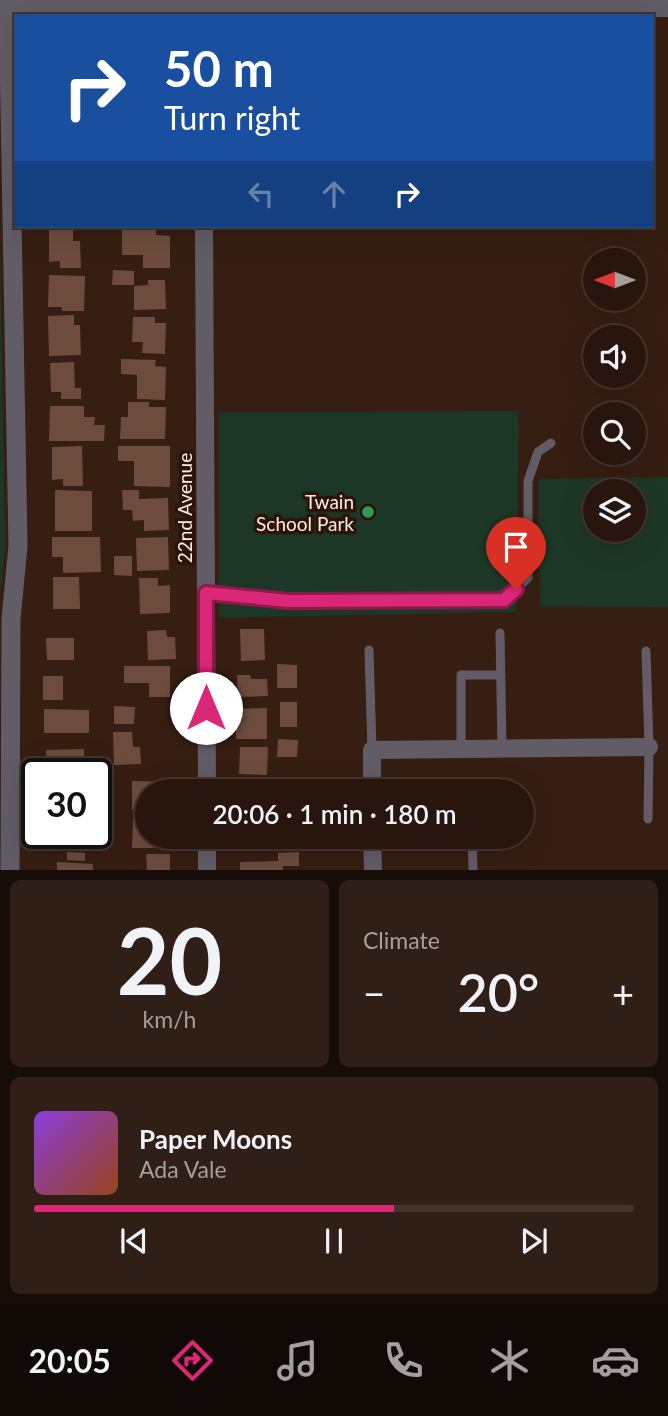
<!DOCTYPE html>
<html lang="en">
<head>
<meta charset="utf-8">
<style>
	body { margin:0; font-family:Lato,sans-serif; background:#301f17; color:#f1f3f6; height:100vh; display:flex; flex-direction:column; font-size:26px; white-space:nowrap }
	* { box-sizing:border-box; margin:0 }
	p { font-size:23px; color:#a59f9e }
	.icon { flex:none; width:38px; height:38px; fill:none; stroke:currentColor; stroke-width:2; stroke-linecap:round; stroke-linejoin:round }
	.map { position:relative; height:870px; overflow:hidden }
	.sheet { display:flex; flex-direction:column; gap:10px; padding:10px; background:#160c08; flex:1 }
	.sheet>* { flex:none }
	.hud { position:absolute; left:14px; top:14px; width:640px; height:214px; border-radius:0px; box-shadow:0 7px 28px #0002,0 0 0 2px #44352e; background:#1a4fa0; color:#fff; overflow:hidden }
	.needle { width:46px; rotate:270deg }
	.controls { position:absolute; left:583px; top:248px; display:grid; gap:14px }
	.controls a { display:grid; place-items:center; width:63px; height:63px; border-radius:50%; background:#28160e; box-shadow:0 7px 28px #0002,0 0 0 2px #44352e; font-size:35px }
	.speed { position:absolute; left:21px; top:758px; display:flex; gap:14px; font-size:35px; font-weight:700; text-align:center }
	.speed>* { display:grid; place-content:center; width:91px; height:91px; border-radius:50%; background:#28160e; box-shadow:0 7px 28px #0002,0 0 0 2px #44352e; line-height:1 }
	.speed .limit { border:4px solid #111; border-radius:10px; background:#fff; color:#111 }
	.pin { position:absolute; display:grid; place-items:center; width:60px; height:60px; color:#fff; margin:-72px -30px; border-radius:50% 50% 50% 0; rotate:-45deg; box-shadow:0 0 7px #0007 }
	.pin .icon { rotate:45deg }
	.me { position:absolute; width:77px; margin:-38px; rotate:0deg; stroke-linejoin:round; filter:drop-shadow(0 0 5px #0008) }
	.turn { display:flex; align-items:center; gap:24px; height:147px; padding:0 35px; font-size:32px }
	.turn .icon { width:91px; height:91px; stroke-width:2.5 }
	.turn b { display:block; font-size:49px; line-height:60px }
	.lanes { display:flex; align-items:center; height:66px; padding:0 35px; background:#0003; justify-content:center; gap:35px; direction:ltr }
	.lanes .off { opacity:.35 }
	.big { font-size:52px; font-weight:600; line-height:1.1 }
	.sheet .tile { flex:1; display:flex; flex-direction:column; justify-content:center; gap:10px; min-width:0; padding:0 24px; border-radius:10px; background:#301f17 }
	.sheet .dial { align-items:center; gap:0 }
	.dial b { font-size:91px; line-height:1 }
	.song { display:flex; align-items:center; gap:21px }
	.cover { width:84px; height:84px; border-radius:10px; background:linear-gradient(135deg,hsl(270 70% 55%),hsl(20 70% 35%)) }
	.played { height:7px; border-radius:4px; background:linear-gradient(90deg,#db2777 60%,#44352e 60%) }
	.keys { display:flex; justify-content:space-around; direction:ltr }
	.heat { display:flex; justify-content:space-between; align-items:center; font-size:38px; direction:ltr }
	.sheet .tiles { flex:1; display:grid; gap:10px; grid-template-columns:1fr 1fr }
	.tile:last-child { grid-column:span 2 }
	.trip { position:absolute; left:135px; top:779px; width:399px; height:70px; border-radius:35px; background:#28160e; box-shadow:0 7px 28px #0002,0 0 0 2px #44352e; font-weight:600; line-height:70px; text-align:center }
	.tab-bar { display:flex; height:112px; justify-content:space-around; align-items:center; background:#100906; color:#a59f9e }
	.tab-bar .icon { width:49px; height:49px }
	.tab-bar .selected { color:#db2777 }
	.tab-bar b { font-size:32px; color:#f1f3f6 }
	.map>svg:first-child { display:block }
	.green { fill:#1d3726; fill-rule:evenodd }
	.building { fill:#6d4c3d }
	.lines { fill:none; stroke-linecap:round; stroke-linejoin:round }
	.service { stroke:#625c67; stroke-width:9 }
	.minor { stroke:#625c67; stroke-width:18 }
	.tertiary { stroke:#625c67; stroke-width:19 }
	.route-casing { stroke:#8e194d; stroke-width:18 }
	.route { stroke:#db2777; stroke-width:12 }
	.leisure-dot { fill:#2e9e5b; stroke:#2c1409; stroke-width:2.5 }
	.labels { text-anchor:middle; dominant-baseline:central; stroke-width:7; stroke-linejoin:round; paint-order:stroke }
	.poi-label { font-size:19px; fill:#feede5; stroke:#2c1409; text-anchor:end }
	.street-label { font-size:19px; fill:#feede5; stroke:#2c1409 }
</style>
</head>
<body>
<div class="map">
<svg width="668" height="870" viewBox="0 0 668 870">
	<rect width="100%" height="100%" fill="#361e12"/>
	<path class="green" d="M0,243l5,300 -5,55z
		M519,411l-3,201 -297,6v-206z
		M668,477v130l-128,-1 -2,-127zM595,492h39v38h-39z"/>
	<path class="building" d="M73,228v13h7l1,27h-21v-7l-11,1v-33z
		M122,228l34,1v6l14,1v32h-27v-13h-21z
		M113,270l21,1v14h-22z
		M49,275l36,1 -1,35h-22v-4h-14z
		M148,280h17l1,29 -32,1v-24l14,-1z
		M74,315v10h6l1,30 -32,1 -1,-40z
		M133,317h22v6h11l-1,31 -23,-1 1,-11h-11z
		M121,359l35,1 -1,6 11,1 -1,33 -28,-1v-24l-16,-1z
		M74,362l1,26h6v11h-20v-7h-10l-1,-29z
		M128,402h21v5h17l-1,32h-45l1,-22h7z
		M50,406h34v11h11l-1,8h11l-1,16h-55z
		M82,446l1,40h-20v-7l-11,1v-33z
		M118,446h52v41l-36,-1v-25h-16z
		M55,490l37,1v40h-37z
		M122,490h17v9l29,-1 1,32 -25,1v-11l-11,1 -1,-11h-9z
		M52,537h48l1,35 -38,1v-16h-11z
		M168,537l1,33 -32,1 -1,-33z
		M114,556h18v20l-18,-1z
		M53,577h26l1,32h-27z
		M139,578h19v8l12,-1v28l-30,1z
		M240,629h24l1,31 -24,1z
		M166,630l1,7h8l1,22 -28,1 -1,-29z
		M46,638h28v22h-27z
		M277,664l20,1v23h-20z
		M124,666h46v31h-21v-14h-25z
		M237,675h13l1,4h16l1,17 -30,1z
		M43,676h20v24h-20z
		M280,702h17v25h-17z
		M114,706l21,1 -1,17h-20z
		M267,708v31h-31l-1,-30z
		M44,709l45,1v23h-45z
		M113,732h19l1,15h7l1,17 -27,1z
		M278,739l20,1 -1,17h-20z
		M240,747h28l-1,28 -28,-1z
		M84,749v10l-11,1v12l-26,1 -1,-23z
		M93,760h14l-1,18 -10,-1v-3h-4z
		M244,780l20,1 -1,10h-19z
		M132,781l40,1 -1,9h-24v19h-15z
		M133,818h14v18h24v12h-39z
		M53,833h36v11l-36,1z
		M240,836h21v14h-21z
		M67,852l18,1v8l-18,-1z
		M299,852v14h-16v4h-43v-8l38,-1v-8z
		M146,854h24v16h-23z
		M57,862l36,2v6h-36z"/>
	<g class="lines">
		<path class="service" d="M206,593l83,8 215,-1 24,-22v-97l10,-29 13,-9
			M500,633l2,116
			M369,650l3,100
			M646,651l3,96 -1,72
			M461,749v-74h40
			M472,836l1,34"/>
		<path class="minor" d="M0,9l203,-2 465,1
			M204,226l3,565
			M372,791v-41l277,-3
			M207,836v34
			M372,836l1,34"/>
		<path class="tertiary" d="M8,0l10,546 -7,73 -1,251"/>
	</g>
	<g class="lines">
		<g class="route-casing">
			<path id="route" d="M206,708v-115l83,8 215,-1 12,-11"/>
		</g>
		<use href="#route" class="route"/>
	</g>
	<circle class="leisure-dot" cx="368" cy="512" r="7"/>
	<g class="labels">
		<g class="poi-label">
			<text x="354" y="501">Twain<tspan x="354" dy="22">School Park</tspan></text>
		</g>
		<g class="street-label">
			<text transform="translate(184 508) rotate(-90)">22nd Avenue</text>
		</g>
	</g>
</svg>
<div class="controls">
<a><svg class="needle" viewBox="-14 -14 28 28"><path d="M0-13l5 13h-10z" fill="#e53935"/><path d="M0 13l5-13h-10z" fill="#a59f9e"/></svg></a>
<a><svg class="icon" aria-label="sound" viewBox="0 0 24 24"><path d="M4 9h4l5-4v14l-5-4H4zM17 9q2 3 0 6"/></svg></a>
<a><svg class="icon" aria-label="search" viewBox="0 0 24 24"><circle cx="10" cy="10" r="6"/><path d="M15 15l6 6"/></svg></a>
<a><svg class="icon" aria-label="layers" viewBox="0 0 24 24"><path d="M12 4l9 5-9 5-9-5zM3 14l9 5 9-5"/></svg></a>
</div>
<div class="speed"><div class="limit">30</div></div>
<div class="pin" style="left:516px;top:589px;background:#d93025"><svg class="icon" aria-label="arrive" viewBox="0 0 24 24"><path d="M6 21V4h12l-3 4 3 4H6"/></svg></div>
<svg class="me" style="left:206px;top:708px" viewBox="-20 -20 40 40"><circle r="19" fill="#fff"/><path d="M0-13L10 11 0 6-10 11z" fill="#db2777"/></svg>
<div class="trip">20:06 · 1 min · 180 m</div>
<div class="hud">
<div class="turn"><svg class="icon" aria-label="right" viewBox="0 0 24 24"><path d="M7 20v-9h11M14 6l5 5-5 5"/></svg><div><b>50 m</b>Turn right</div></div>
<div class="lanes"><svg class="icon off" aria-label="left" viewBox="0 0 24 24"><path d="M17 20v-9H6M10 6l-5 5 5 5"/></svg><svg class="icon off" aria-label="ahead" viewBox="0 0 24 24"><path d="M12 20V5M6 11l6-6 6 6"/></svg><svg class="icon" aria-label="right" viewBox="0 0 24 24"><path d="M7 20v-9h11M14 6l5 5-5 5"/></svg></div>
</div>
</div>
<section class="sheet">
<div class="tiles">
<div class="tile dial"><b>20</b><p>km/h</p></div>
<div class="tile"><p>Climate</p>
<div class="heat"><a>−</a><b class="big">20°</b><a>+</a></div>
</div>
<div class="tile">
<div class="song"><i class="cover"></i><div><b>Paper Moons</b><p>Ada Vale</p></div></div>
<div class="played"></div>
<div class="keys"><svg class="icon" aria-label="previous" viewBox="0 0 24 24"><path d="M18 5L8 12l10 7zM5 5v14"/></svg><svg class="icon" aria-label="pause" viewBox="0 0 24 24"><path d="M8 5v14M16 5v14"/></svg><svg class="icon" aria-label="next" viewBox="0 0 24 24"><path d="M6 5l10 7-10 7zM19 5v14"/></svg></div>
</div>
</div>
</section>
<nav class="tab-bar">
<b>20:05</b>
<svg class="icon selected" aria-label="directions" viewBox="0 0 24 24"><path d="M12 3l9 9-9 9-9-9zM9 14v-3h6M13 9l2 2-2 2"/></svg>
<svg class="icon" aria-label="music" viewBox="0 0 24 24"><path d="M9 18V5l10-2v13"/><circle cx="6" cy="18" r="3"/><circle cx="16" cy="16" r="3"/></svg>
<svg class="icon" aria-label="phone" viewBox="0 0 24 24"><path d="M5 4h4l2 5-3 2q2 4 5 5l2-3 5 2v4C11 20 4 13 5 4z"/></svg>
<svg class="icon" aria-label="climate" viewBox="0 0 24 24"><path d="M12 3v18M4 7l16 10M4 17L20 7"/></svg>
<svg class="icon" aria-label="car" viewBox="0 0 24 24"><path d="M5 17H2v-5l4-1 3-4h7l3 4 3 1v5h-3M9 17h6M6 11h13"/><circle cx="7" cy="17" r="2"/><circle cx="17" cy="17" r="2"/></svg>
</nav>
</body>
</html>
